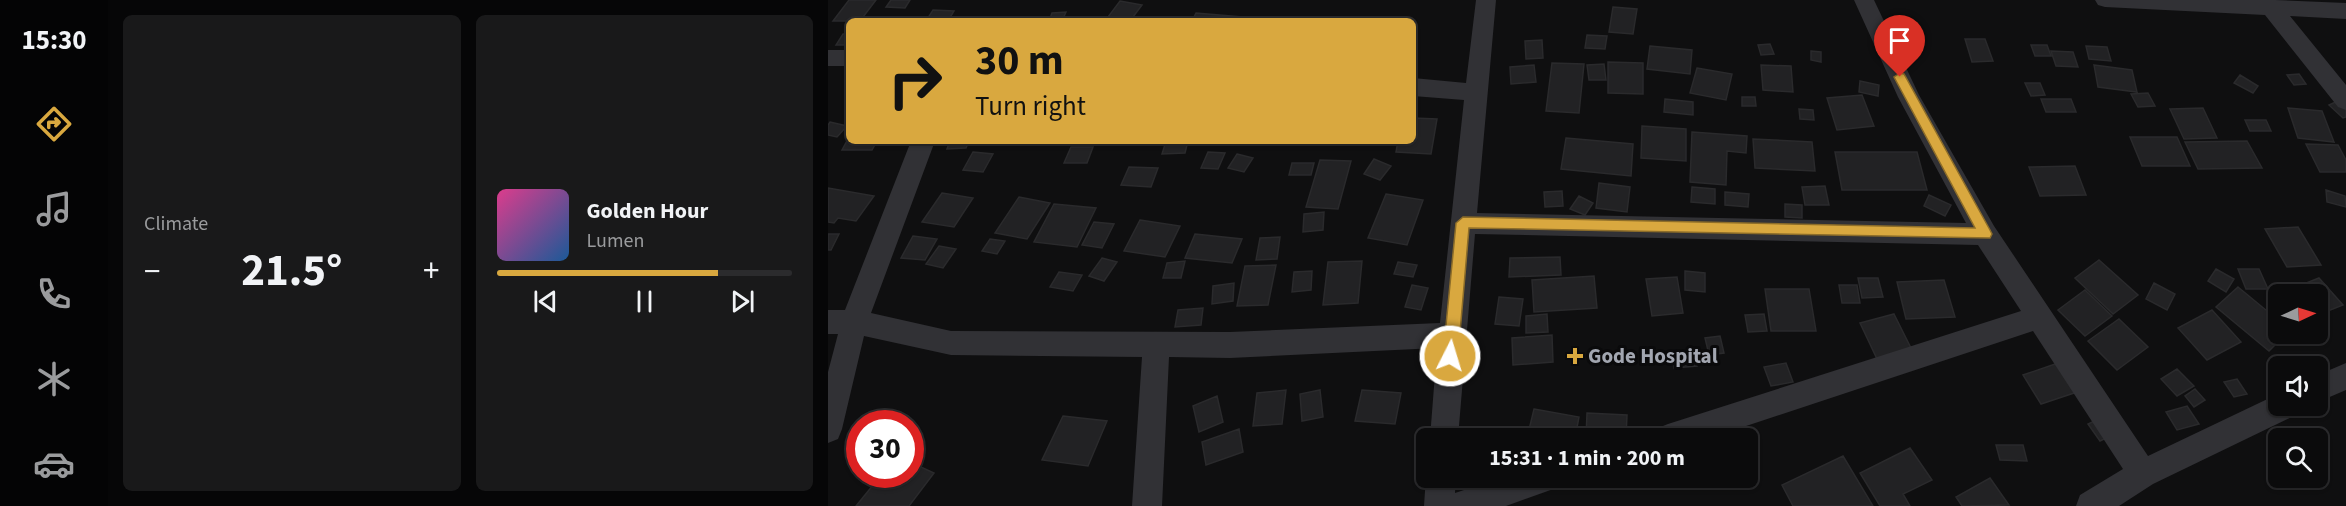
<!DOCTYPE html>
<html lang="en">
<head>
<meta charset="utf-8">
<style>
	body { margin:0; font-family:"Source Sans 3",sans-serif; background:#19191a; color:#f1f3f6; height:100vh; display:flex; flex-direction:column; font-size:22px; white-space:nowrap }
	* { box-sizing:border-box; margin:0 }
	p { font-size:20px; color:#9a9b9d }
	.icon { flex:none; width:33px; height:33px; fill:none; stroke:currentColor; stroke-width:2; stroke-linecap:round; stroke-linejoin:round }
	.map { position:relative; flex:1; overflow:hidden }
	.side { display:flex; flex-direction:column; gap:15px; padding:15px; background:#060607; width:720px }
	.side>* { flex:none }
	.top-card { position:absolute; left:18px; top:18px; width:570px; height:126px; border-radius:9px; box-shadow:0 2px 4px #0004,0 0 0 2px #2b2b2d; background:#d9a83f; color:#111; overflow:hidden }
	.needle { width:39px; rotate:86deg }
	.fabs { position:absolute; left:1440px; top:284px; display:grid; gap:12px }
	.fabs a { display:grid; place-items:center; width:60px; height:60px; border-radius:9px; background:#0b0b0c; box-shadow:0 2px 4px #0004,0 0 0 2px #2b2b2d; font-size:30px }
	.speed { position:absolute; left:18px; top:410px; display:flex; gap:12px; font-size:30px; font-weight:700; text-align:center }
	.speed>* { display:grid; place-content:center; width:78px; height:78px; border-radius:50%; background:#0b0b0c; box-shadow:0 2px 4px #0004,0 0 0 2px #2b2b2d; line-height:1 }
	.speed .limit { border:9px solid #d22; background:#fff; color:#111 }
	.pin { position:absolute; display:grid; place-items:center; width:51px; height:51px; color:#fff; margin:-62px -26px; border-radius:50% 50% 50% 0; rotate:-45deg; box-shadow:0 0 6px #0007 }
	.pin .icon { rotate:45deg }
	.me { position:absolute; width:66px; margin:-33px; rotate:5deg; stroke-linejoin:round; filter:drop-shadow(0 0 4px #0008) }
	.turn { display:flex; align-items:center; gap:21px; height:126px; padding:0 30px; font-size:27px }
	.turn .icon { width:78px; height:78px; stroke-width:2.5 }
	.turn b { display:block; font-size:42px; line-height:51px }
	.big { font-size:45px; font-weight:700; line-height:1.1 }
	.side .tile { flex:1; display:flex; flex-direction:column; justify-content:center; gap:9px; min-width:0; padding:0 21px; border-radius:9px; background:#19191a }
	.song { display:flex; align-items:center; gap:18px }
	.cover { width:72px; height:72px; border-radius:9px; background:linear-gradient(135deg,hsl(330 70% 55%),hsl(210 70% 35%)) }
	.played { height:6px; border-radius:3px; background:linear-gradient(90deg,#d9a83f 75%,#2b2b2d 75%) }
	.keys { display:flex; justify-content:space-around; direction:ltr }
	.heat { display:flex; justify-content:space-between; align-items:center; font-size:33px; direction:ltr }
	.side .tiles { flex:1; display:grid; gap:15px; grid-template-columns:repeat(2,1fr) }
	.trip { position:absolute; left:588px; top:428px; width:342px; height:60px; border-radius:9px; background:#0b0b0c; box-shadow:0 2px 4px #0004,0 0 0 2px #2b2b2d; font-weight:700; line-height:60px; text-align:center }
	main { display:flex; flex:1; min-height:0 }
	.tab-bar { display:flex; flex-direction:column; width:108px; justify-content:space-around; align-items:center; background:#040405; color:#9a9b9d }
	.tab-bar .icon { width:42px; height:42px }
	.tab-bar .active { color:#d9a83f }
	.tab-bar b { font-size:27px; color:#f1f3f6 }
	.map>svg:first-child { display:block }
	.building { fill:#222224; stroke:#2a2a2c; stroke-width:1.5 }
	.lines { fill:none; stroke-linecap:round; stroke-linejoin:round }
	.minor { fill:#313135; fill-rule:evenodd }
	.route { fill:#d9a83f; stroke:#8d6d29; stroke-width:1.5 }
	.poi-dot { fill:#d9a83f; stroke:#0a0a0b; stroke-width:2 }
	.labels { text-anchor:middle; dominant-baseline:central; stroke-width:6; stroke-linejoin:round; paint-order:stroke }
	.poi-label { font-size:21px; font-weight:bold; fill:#a2a6b0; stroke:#0a0a0b; text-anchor:start }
</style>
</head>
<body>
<main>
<nav class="tab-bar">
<b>15:30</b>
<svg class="icon active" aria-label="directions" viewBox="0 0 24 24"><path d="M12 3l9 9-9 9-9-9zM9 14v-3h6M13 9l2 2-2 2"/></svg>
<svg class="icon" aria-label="music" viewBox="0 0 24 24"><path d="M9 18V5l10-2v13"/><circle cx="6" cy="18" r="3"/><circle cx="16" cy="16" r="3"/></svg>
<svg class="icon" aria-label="phone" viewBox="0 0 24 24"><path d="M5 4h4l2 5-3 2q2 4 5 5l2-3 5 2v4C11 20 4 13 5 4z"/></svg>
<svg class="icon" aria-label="climate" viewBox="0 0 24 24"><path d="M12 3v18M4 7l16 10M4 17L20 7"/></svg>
<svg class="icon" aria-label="car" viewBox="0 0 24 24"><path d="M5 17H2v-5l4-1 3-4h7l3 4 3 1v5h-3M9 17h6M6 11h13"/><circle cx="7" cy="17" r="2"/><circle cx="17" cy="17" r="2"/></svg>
</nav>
<section class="side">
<div class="tiles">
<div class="tile"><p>Climate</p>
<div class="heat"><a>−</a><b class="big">21.5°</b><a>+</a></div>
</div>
<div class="tile">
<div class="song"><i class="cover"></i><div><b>Golden Hour</b><p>Lumen</p></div></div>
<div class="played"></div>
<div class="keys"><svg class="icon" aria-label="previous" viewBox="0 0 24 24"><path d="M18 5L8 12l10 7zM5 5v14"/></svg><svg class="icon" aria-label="pause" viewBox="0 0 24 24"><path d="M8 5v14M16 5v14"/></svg><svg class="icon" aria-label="next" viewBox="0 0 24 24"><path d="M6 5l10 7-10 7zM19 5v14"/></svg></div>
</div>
</div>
</section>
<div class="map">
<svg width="1518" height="506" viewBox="0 0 1518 506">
	<rect width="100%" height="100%" fill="#0f0f10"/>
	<path class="building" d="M21,0h27l-16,21h-27z
		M63,0h19l-5,8 -19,-1z
		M292,1l22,4 -12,16h-25z
		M785,7l24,2 -4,25 -24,-2z
		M105,10l21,1 -6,10h-22z
		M238,12l-4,9h-13l3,-8z
		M368,13l46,4 -2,4h-48z
		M15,34h6v11h-13z
		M759,35l20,1 -2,13 -20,-1z
		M1137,39h20l8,22 -21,1z
		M714,40l1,18 -17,1 -1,-18z
		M942,44l4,10 -13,1 -3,-10z
		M1203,45h16l4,11h-16z
		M822,46l42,4 -2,24 -43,-5z
		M1258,46l21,1 4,14 -22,-2z
		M983,51l10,1v10l-10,-2z
		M1223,51l22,1 5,15 -22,-1z
		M780,62l35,1v31l-35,-1z
		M724,63l32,1 -5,49 -33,-2z
		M776,64l2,16h-17l-2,-15z
		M706,65l2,17 -25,2 -1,-17z
		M933,65l30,1 2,26 -30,-2z
		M1266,65l38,5 5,22 -39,-5z
		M869,68l35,6 -6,26 -36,-7z
		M1471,74l7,10 -12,1 -7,-10z
		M1412,75l18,11 -5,7 -19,-10z
		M1032,81l19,4 -1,11 -19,-4z
		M1197,83h15l5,12 -14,1z
		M1320,93l7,13 -17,1 -7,-13z
		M1034,95l12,31 -37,4 -10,-32z
		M914,97h13l1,9h-14z
		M837,99l28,3v13l-29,-3z
		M1213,99h30l5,13h-30z
		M1512,100l6,5v12l-3,1 -14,-13z
		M1375,108l14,30 -33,1 -14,-30z
		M1460,108l34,3 12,31 -36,-4z
		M971,109l14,1 1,10 -14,-1z
		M585,118l24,1 -6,35 -35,-2 2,-11h15z
		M1417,120h21l5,11h-21z
		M2,122l17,4 -10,11 -9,-2v-10z
		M814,126l44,3v32l-45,-3z
		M864,132l55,4 -1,17 -19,-2 -1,34 -36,-3z
		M21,137v4h28l-5,9h-30z
		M1302,137h47l13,29h-48z
		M738,138l67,6 -2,32 -70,-7z
		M925,139l59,3 3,29 -60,-3z
		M122,141h19l-3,7 -19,1z
		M338,141h22l-3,12 -23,1z
		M1419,141l15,27 -64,1 -13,-27z
		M1478,144l32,1 8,15v12h-26z
		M243,147h22l-6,16h-23z
		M145,152l20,2 -10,18 -20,-2z
		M380,152l17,1 -7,16 -17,-1z
		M1007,152h82l10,38h-85z
		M409,154l16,4 -9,14 -16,-4z
		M546,159l17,7 -11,14 -16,-6z
		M492,160l31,1 -13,48 -32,-2z
		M464,163h22l-3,12h-22z
		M1247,166l11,29 -46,1 -11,-29z
		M301,167l29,1 -7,19 -30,-2z
		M771,183l31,4 -3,25 -31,-4z
		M997,186l4,19h-24l-3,-18z
		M864,187l23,2v15l-24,-2z
		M0,188l46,8 -18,25 -18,-3 -4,5 -6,-1z
		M1498,190l19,6 1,11 -19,-5z
		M734,191l1,15 -18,1 -1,-15z
		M897,192l24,2 -1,13 -23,-2z
		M114,193l31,5 -19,29 -32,-5z
		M558,194l37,6 -16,45 -39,-7z
		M1101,195l22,10 -6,11 -21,-10z
		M751,196l14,7 -8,12 -15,-6z
		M191,197l31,6 -23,36 -32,-6z
		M226,204l42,4 -19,39 -43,-5z
		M957,204l17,1v13l-17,-1z
		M496,212l-1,18 -20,2 1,-18z
		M312,220l40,6 -15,31 -41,-6z
		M266,222l20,2 -12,24 -20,-3z
		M1470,227l23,38 -34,2 -22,-38z
		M0,234h11l-8,16h-3z
		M367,234l47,5 -10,24 -47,-5z
		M85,236l24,3 -12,21 -24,-2z
		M452,237l-3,22 -21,1 4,-22z
		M162,239l15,2 -8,13 -15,-3z
		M111,246l17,3 -13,19 -17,-4z
		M732,257l1,18 -52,2 1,-19z
		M274,258l15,4 -13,19 -15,-5z
		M1271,260l39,35 -25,19 -38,-36z
		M357,261l-4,17h-18l4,-15z
		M534,261l-4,42 -35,2 5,-43z
		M570,262l19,3 -4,12 -19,-3z
		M448,265l-8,40 -31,1 8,-40z
		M1388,269l18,10 -8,13 -18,-11z
		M1410,269h21l9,20h-22z
		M484,271l-1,19 -19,2 2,-20z
		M857,271l20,2v19l-20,-2z
		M231,272l23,3 -9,16 -23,-4z
		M766,276l3,32 -63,4 -2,-32z
		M849,277l6,36 -31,3 -6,-37z
		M1030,278h20l5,19 -21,1z
		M1491,278l24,27 -25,10v-21h-23l-4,-5z
		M1116,280l11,37 -49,2 -9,-37z
		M406,283l-1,18 -21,3 1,-18z
		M1326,283l21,11 -8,16 -21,-11z
		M584,285l16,3 -7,22 -16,-3z
		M1011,285h18l3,18h-18z
		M1410,287l40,33v13h9l-18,18 -53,-44z
		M937,289h44l7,42h-45z
		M1257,290l27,26 -27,20 -27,-26z
		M671,297l24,2 -4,27 -24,-2z
		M375,308l-2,17 -26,2 3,-17z
		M1384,310l29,32 -34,18 -29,-32z
		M719,314l1,18 -22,1v-17z
		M936,314l3,17 -19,1 -3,-17z
		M1066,314l19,38 -35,9 -18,-38z
		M1291,319l29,28 -31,23 -29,-29z
		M1490,331l6,7 -13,5 -9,-10z
		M724,335l1,27 -40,3 -1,-27z
		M892,336l4,17 -15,2 -4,-17z
		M865,351l4,15 -23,2 -3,-15z
		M1236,361l19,29 -42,14 -18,-29z
		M958,363l7,19 -22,4 -7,-19z
		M1349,369l17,17 -17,10 -16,-17z
		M1409,379l10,15 -13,3 -10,-15z
		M1367,389l10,11 -11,7 -9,-11z
		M458,390l-4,34 -29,2 4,-33z
		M492,390l3,27 -21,4 -2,-27z
		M534,390l39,3 -6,31 -40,-3z
		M389,396l6,26 -24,10 -6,-26z
		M1359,406l12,18 -22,6 -11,-18z
		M706,409l45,8 -4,21h-48z
		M759,413l40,2 -1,23h-40z
		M235,416l44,5 -19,45 -46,-6z
		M1277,416l12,17 -17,8 -12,-17z
		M411,429l4,23 -37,13 -4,-23z
		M1168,445h27l4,16 -27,-1z
		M1082,448l22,32 -29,14 7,12h-30l-20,-33z
		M1015,456l30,50h-80l-11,-21z
		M82,462l24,11 -25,33h-53l26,-32h28z
		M1162,478l19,27 -47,1 -6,-9z"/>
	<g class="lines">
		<path class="minor" d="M648,0h20l-19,213 489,10 -68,-126 -44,-97h20l45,95 75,131 154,230 130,-62v11h22l-4,10 -143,69 -34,22h-43l4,-11 43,-26 -90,-138 -323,107h-56l4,-10 10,-4 353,-113 -43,-66 -503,-11 -17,204h-28l7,-90 -207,10 -61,-1 -7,149h-30l10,-149 -191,-2 -87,-19 -22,93 -4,10 -10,4v-71l10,-38h-10v-24h17l66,-169h24l-64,172 80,18 279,1 210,-9 24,-223 -51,-4v-18l53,5z
			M1267,0h180l71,3v16l-56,-3 56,69v25l-8,-3 -73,-92 -160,-8 -7,-2z
			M0,50h21v16h-21z
			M1518,363v27l-28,12v-27z
			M598,476l30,1 -1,16 48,-16h61l-5,10 -53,19h-82z"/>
	</g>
	<path class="route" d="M1072,73l4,1 86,156 2,4 -2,4 -521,-10 -11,128 -2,4 -6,2 -5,-2 -2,-4 13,-133 7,-6 512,11 -81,-151z"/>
	<path class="poi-dot" d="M744 347h6v6h6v6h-6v6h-6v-6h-6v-6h6z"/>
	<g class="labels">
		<g class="poi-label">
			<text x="760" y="356">Gode Hospital</text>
		</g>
	</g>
</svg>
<div class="fabs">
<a><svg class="needle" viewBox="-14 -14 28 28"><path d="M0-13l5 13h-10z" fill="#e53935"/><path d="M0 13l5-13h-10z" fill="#9a9b9d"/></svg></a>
<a><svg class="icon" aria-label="sound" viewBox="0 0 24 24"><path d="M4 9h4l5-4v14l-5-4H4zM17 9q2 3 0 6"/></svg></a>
<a><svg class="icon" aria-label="search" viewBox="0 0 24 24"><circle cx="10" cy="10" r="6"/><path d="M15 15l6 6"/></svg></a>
</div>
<div class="speed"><div class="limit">30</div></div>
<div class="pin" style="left:1072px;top:77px;background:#d93025"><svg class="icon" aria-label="arrive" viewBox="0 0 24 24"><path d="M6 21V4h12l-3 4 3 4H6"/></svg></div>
<svg class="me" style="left:622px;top:356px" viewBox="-20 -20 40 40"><circle r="17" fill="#d9a83f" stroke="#fff" stroke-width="3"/><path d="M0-11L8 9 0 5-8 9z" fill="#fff"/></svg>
<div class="trip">15:31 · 1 min · 200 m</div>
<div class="top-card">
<div class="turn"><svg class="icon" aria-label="right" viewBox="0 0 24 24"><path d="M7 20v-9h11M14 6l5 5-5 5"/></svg><div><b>30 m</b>Turn right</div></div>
</div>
</div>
</main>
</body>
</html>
